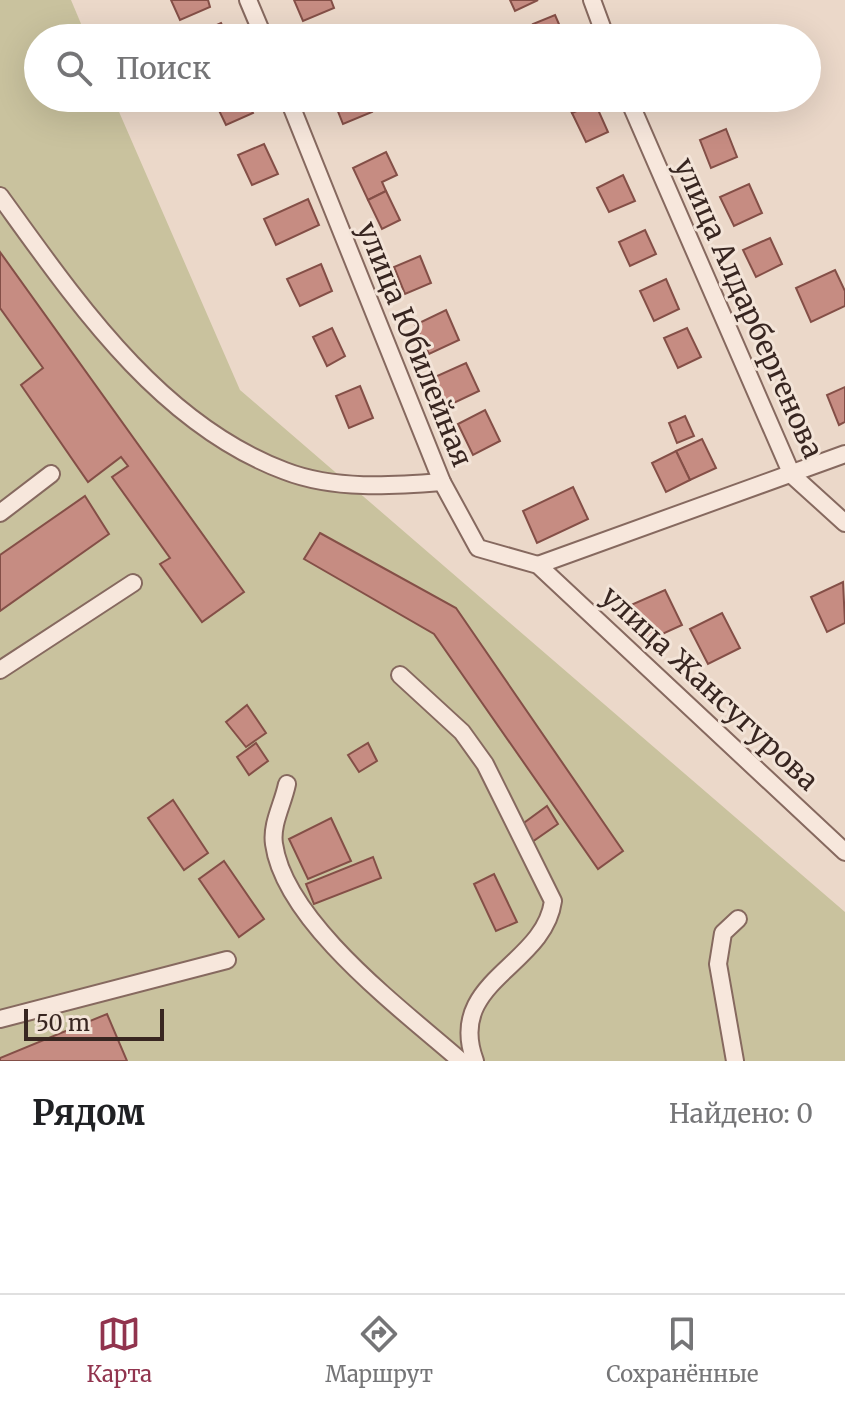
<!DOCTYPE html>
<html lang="ru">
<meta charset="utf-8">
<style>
body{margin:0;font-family:Merriweather,serif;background:#f2f2f2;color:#202124}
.scale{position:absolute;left:24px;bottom:20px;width:140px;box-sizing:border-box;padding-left:8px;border:4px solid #382621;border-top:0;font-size:22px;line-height:28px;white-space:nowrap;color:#382621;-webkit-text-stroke:6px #f3e4d8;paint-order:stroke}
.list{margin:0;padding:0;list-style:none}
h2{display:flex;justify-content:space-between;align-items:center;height:104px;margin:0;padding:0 32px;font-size:34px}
h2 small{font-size:26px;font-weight:400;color:#757577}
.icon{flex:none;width:44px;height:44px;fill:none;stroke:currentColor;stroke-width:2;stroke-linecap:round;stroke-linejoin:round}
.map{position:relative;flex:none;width:845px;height:1061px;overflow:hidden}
.search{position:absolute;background:#fff;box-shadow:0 8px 32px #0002;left:24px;right:24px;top:24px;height:88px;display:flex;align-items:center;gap:20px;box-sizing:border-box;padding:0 28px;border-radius:44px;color:#757577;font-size:30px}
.sheet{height:232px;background:#fff}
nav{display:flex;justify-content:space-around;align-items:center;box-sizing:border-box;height:112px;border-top:2px solid #e0e0e0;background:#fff;font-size:22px;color:#757577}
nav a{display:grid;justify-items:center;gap:4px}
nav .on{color:#91344e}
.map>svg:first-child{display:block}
.green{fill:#c9c29e}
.building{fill:#c68c82;stroke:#844f47;stroke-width:2}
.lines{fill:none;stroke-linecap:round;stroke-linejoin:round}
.minor-casing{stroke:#86695f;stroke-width:20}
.minor{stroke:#f7e7dc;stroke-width:16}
.labels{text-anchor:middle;stroke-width:6;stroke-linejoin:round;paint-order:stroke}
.street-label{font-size:28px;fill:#382621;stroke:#f3e4d8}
</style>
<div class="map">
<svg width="845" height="1061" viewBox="0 0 845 1061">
<rect width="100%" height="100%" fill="#ebd8c9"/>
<polygon class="green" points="0,0 71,0 87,38 38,38 38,98 113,98 240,390 845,912 845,1061 0,1061"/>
<g class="building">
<polygon points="171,0 208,0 210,7 180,20"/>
<polygon points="294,0 331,0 334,8 303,21"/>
<polygon points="510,0 538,0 515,11"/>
<polygon points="555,15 565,38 540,38 533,24"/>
<polygon points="221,23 228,38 190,38 190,37"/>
<polygon points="213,98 246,98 253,113 226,125"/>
<polygon points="367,98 372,112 343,124 333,99"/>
<polygon points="565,98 592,98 595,103 572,113"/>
<polygon points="595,103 608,132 586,142 572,113"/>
<polygon points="726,129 737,157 711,168 700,140"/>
<polygon points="264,144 278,174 252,185 238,155"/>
<polygon points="386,152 397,175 382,182 386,191 368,200 353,168"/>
<polygon points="623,175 635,201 609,212 597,188"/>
<polygon points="749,184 762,213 734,226 720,197"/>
<polygon points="386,191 400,220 382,229 368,200"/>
<polygon points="308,199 319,225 276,245 264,219"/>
<polygon points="645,230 656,254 630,266 619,242"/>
<polygon points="770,238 782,264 756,277 743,250"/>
<polygon points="0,252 244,592 202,622 160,564 170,558 112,477 128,466 121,457 88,482 21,385 43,368 0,308"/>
<polygon points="420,256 431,283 405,294 394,267"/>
<polygon points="321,264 332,291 300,306 287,279"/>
<polygon points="835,270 845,291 845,306 811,322 796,288"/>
<polygon points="666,279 679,309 654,321 640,291"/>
<polygon points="446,310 459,340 429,354 415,325"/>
<polygon points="332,328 345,356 327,366 313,337"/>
<polygon points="687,328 701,357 678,368 664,338"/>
<polygon points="466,363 479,391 439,410 426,381"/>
<polygon points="360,386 373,418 349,428 336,396"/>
<polygon points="845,387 845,422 839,425 827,395"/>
<polygon points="485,410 500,441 473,455 458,424"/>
<polygon points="685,416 694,436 677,443 669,423"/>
<polygon points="702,439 716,468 690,480 676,451"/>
<polygon points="676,451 690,480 666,492 652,463"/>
<polygon points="573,487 588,519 537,543 523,511"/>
<polygon points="85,496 109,534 0,611 0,555"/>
<polygon points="320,533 456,608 623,851 598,869 434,634 304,559"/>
<polygon points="843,582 845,623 827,632 811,597"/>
<polygon points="665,590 682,625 647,641 631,605"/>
<polygon points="722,613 740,648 708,664 690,629"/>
<polygon points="247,705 266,733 246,747 226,722"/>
<polygon points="256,743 268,761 249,775 237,757"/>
<polygon points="368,743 377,761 359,772 348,755"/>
<polygon points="173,800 208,853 184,870 148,818"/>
<polygon points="547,806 558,824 532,842 521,825"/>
<polygon points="331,818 351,861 308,879 289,839"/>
<polygon points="373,857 381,878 314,904 306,884"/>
<polygon points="224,861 264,919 239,937 199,879"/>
<polygon points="494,874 517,922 496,931 474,884"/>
<polygon points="107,1014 127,1061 0,1061 0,1058"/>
</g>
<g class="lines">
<defs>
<g id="minor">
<polyline points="248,0 264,38"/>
<polyline points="592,0 606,38"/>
<polyline points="288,98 442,482 478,548 538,565 845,852"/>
<polyline points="628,98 792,475 845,523"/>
<path d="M0 196C76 301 159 424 285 471 334 490 392 486 442 482"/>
<polyline points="0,513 51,474"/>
<polyline points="538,565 845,454"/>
<polyline points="0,670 133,583"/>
<path d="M400 675 462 732 485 764 553 901C544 967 445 981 475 1061"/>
<path d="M287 784C283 804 271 824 274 844 285 923 404 1011 461 1061"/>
<polyline points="0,1019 227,960"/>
<polyline points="735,1061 718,964 723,933 738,919"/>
</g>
</defs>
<use href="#minor" class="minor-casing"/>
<use href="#minor" class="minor"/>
</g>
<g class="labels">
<g class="street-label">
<text transform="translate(749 308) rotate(66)" y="10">улица Алдарбергенова</text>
<text transform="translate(415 344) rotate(68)" y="10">улица Юбилейная</text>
<text transform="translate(710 688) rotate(43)" y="10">улица Жансугурова</text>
</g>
</g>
</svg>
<div class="scale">50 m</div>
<div class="search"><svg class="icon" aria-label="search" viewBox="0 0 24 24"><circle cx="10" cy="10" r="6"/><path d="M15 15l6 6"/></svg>Поиск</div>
</div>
<section class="sheet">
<h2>Рядом<small>Найдено: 0</small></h2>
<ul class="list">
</ul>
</section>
<nav>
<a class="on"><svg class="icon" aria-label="map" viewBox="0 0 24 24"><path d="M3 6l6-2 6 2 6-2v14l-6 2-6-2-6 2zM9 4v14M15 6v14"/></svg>Карта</a>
<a><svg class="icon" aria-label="directions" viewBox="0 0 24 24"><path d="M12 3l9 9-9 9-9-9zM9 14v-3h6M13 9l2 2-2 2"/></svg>Маршрут</a>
<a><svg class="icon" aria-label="saved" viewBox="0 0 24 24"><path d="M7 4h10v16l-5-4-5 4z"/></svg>Сохранённые</a>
</nav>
